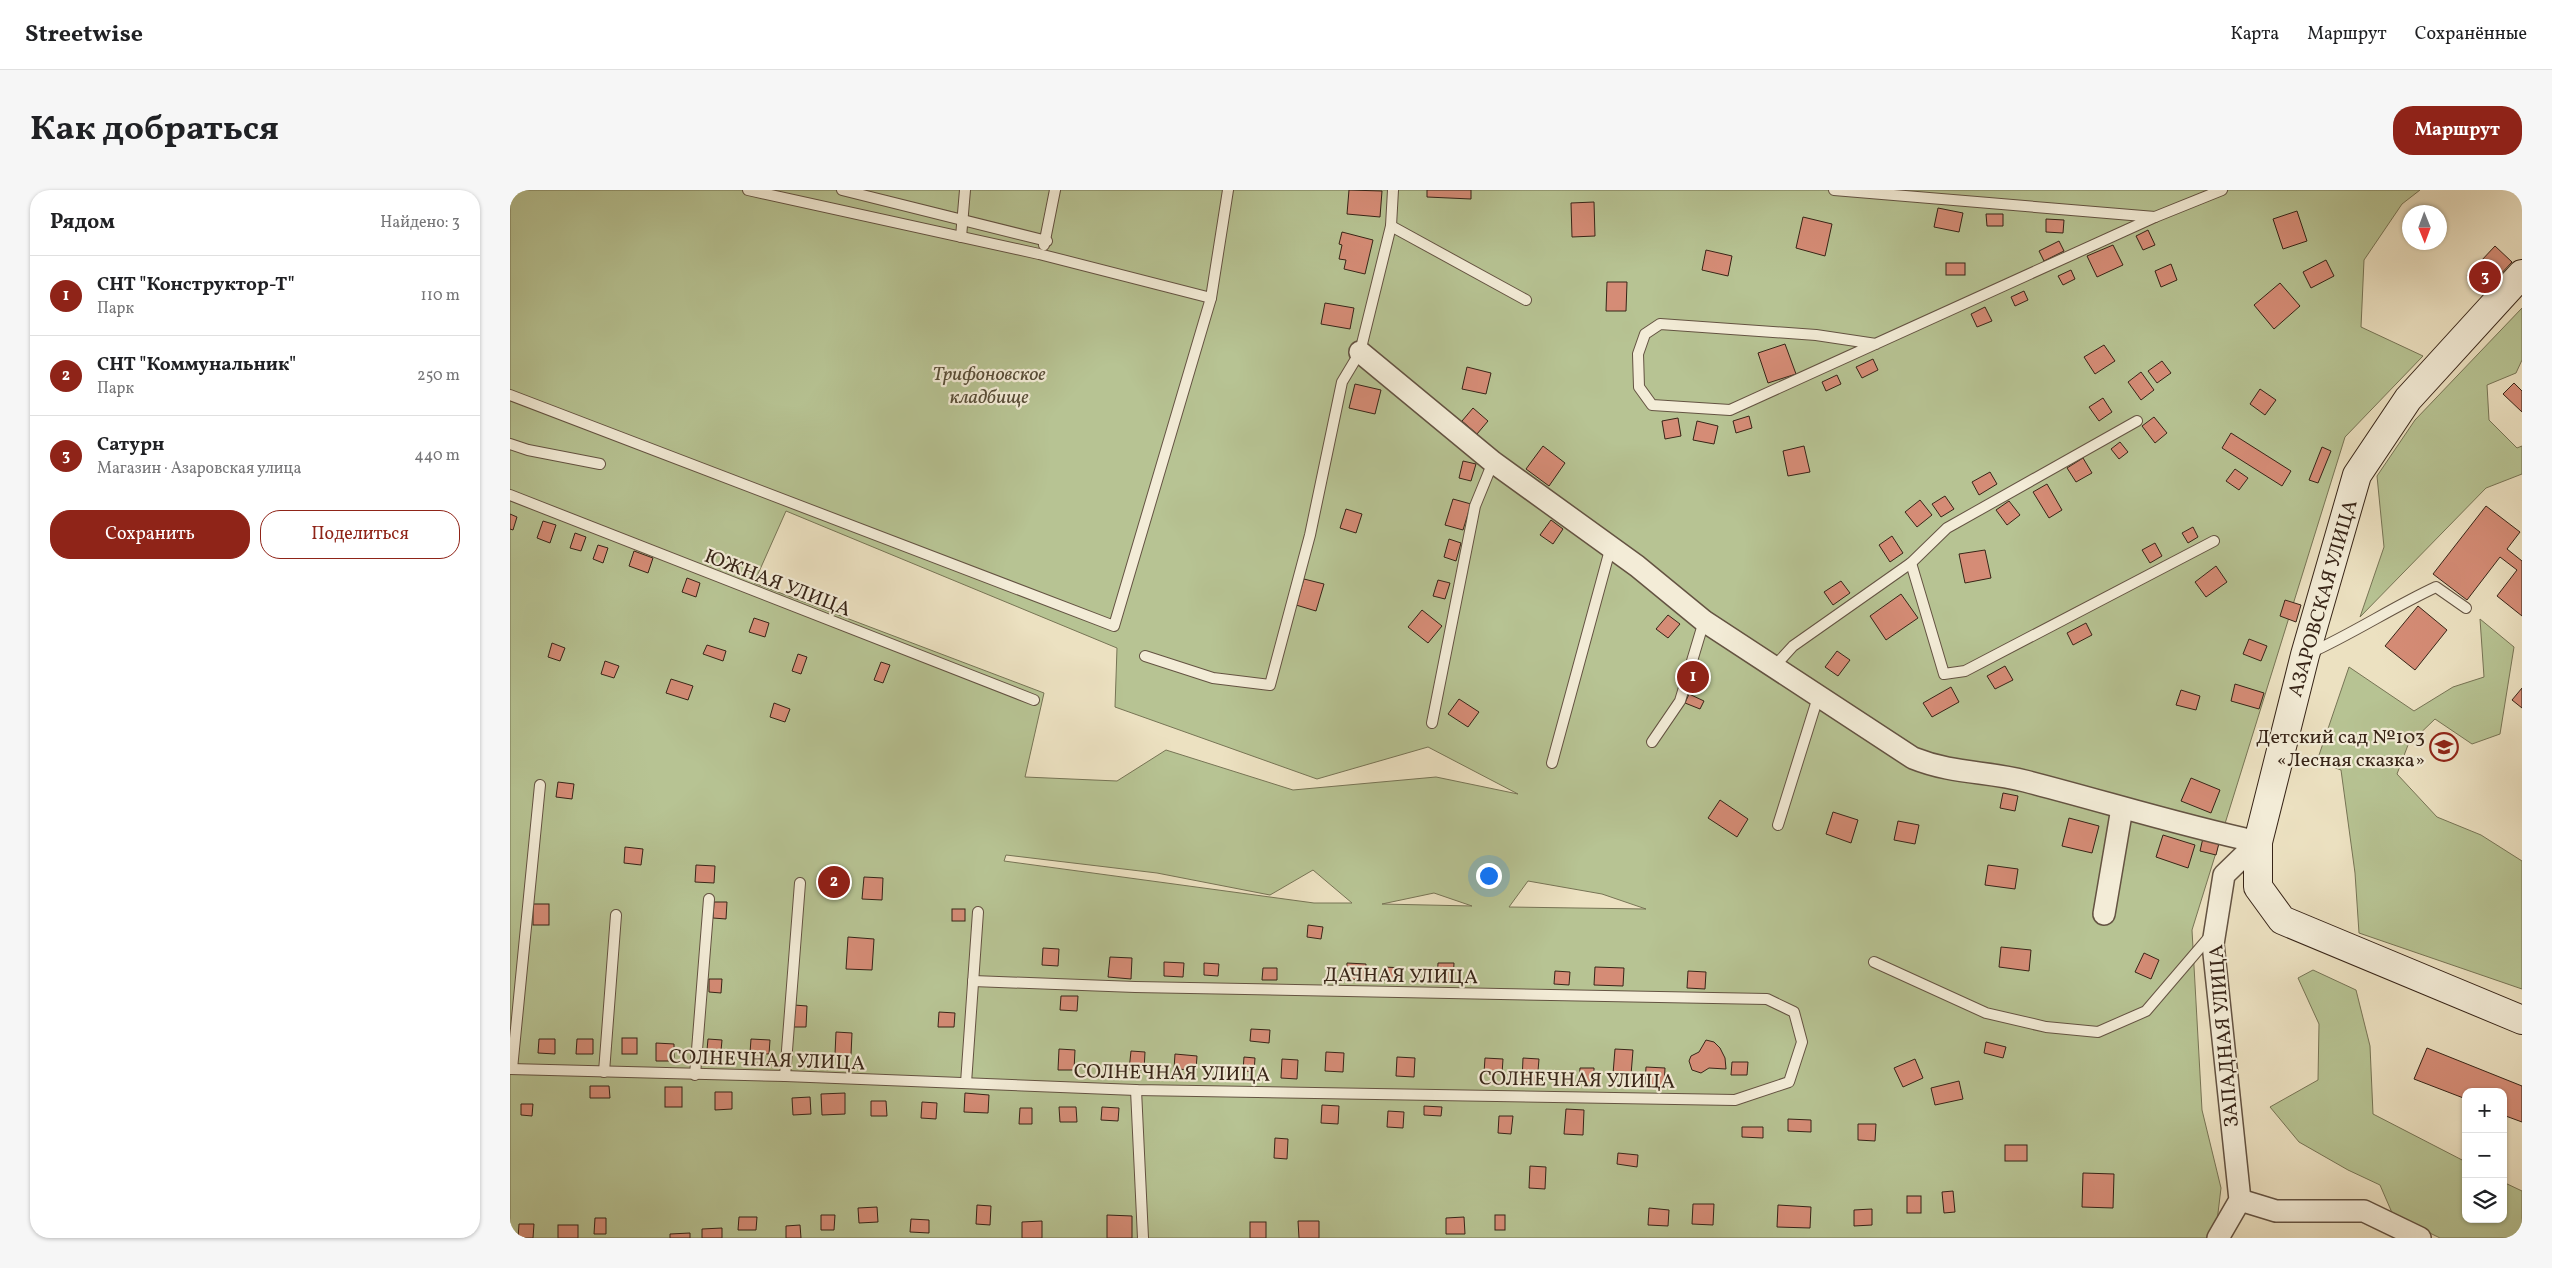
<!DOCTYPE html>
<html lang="ru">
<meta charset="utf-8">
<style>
body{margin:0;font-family:Vollkorn,serif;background:#f6f6f6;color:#202124}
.controls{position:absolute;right:15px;bottom:15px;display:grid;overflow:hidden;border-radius:10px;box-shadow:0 1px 4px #0004}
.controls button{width:45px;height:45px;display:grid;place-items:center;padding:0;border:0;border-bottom:1px solid #e0e0e0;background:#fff;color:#202124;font:25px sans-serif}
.compass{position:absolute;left:1892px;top:15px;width:45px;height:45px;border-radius:50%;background:#fff;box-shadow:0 1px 4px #0004;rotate:179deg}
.you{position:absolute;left:978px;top:685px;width:18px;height:18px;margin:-12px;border:4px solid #fff;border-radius:50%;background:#1a73e8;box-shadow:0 0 0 8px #1a73e833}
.badge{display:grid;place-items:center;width:32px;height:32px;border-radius:50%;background:#8f2418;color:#fff;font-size:16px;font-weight:700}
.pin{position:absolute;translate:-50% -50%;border:2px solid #fff;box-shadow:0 1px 5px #0006}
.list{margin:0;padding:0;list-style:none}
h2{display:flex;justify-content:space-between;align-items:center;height:65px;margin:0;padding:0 20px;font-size:21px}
h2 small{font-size:16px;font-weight:400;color:#757577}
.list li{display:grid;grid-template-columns:32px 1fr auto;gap:15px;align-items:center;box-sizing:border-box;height:80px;padding:0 20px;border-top:1px solid #e0e0e0}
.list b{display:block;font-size:19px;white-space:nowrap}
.list p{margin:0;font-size:16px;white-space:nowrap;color:#757577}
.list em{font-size:16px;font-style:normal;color:#757577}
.actions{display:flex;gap:10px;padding:15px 20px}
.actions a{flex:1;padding:11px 0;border:1px solid #8f2418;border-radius:20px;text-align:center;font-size:18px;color:#8f2418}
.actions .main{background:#8f2418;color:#fff}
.icon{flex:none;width:28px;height:28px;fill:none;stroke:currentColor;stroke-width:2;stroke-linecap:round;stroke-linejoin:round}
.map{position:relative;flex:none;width:2012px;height:1048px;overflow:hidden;border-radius:20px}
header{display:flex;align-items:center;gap:30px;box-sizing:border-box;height:70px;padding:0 25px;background:#fff;border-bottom:1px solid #e0e0e0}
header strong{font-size:24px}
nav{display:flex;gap:28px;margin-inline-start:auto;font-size:18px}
.intro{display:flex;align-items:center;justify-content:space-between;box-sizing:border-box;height:120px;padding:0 30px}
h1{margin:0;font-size:35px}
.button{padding:12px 22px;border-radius:20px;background:#8f2418;color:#fff;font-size:18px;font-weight:700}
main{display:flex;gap:30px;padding:0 30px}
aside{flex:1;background:#fff;border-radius:20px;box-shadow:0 1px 4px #0004}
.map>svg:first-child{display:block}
.green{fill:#b7c393;stroke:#777455;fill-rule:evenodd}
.building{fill:#d58c76;stroke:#372417}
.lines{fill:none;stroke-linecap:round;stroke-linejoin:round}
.lane-casing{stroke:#645342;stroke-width:12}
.street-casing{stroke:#645342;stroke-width:24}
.secondary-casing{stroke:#372417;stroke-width:30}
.lane{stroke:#f3ecd7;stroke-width:10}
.street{stroke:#f3ecd7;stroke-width:21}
.secondary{stroke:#f3ecd7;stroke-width:28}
.labels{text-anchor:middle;stroke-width:4.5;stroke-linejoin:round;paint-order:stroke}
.park-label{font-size:20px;font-style:italic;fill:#574c36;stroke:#f3ecd7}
.street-label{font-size:20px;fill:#372417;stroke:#f3ecd7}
.poi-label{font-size:20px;fill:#372417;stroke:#f3ecd7;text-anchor:end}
</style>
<header>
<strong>Streetwise</strong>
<nav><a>Карта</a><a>Маршрут</a><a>Сохранённые</a></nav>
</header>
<div class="intro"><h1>Как добраться</h1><a class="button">Маршрут</a></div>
<main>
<aside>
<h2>Рядом<small>Найдено: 3</small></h2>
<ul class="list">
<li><span class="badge">1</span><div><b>СНТ &quot;Конструктор-Т&quot;</b><p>Парк</p></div><em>110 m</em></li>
<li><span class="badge">2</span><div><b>СНТ &quot;Коммунальник&quot;</b><p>Парк</p></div><em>250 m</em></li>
<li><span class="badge">3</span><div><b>Сатурн</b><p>Магазин · Азаровская улица</p></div><em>440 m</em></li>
</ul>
<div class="actions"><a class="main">Сохранить</a><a>Поделиться</a></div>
</aside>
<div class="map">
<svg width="2012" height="1048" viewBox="0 0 2012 1048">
<rect width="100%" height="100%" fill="#ece1c1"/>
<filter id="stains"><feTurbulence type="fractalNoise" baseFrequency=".004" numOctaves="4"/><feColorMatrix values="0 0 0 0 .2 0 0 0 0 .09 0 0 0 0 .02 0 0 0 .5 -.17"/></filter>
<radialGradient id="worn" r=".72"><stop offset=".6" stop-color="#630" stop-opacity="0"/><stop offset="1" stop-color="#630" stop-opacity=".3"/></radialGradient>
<g class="green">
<path d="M0 0H1910L1892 14 1854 70 1851 137 1913 166 1835 247 1682 740 1692 920 1711 998 1705 1048H0ZM276 321 607 458 605 517 807 589 918 557 1008 604 926 587 783 600 656 560 607 591 515 587 534 503 244 393ZM496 665 647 683 760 705 803 680 842 713H804L494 671ZM1018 691 1092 704 1136 719 999 717ZM924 703 962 716 872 714Z"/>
<polygon points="2012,118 2012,170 2006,183 1977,195 1979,230 2007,258 2012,256 2012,284 1976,298 1850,427 1874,357 1867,286 1905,230"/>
<polygon points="1970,429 2004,457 1990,544 1962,554 1925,529 1898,555 1887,584 1927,627 1971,645 2012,671 2012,799 1849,743 1845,683 1831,580 1807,571 1839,477 1904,521 1943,497 1974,487"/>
<polygon points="1803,780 1846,800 1860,856 1863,924 1956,972 1956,1029 1993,1029 1993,992 2012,1001 2012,1048 1930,1048 1883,1025 1870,995 1838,980 1789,952 1760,917 1808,890 1809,834 1788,788"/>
</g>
<g class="building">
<polygon points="839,0 872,1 870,27 837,24"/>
<polygon points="917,0 961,0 961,9 917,7"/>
<polygon points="1084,12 1085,46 1062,47 1061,13"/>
<polygon points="1428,18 1453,23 1449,42 1424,37"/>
<polygon points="1787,21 1797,51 1773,59 1763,29"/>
<polygon points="1476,24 1493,24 1493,36 1477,36"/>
<polygon points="1293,27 1322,34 1315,66 1286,58"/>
<polygon points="1536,29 1554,30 1553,43 1536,42"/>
<polygon points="1638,40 1645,55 1633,60 1626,46"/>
<polygon points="832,42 863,50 855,84 834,79 836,70 829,69 832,55 829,54"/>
<polygon points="1549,51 1554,61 1534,71 1529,61"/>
<polygon points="1603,55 1613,75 1587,87 1577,66"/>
<polygon points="1985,56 2002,72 1974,102 1957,86"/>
<polygon points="1196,60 1222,66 1218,86 1192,80"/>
<polygon points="1816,70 1824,86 1801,98 1793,82"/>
<rect x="1436" y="73" width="19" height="12"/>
<polygon points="1661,74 1667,90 1651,97 1645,81"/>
<polygon points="1561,80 1565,89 1553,95 1548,86"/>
<polygon points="1097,92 1117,92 1116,121 1096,121"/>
<polygon points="1770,93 1790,116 1764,139 1744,115"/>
<polygon points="1514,101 1518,110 1505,116 1501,107"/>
<polygon points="815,113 844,118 840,139 811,134"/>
<polygon points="1475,117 1482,131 1467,137 1461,124"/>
<polygon points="1275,154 1286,184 1258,193 1248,163"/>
<polygon points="1594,155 1605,171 1585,184 1574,167"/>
<polygon points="1363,169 1368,180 1352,188 1346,177"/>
<polygon points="1652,171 1661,183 1647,193 1638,181"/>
<polygon points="957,177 981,183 976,204 952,199"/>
<polygon points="1631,182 1644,200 1631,210 1618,192"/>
<polygon points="1327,185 1331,194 1316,201 1312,192"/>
<polygon points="2004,193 2012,201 2012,222 1993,204"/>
<polygon points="845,194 871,200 865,224 839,218"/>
<polygon points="1750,199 1766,210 1755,225 1740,214"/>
<polygon points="1593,208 1602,222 1589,231 1579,217"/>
<polygon points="963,218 978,231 967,244 952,231"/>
<polygon points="1239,226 1242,238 1226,243 1223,231"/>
<polygon points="1644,227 1657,243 1645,253 1632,236"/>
<polygon points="1168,228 1171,246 1155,249 1152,231"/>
<polygon points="1187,231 1208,236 1204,254 1183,250"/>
<polygon points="1721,243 1781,281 1772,296 1712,258"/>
<polygon points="1610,252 1618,262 1609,269 1601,259"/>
<polygon points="1033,256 1055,273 1039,296 1016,279"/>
<polygon points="1294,256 1300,282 1278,286 1273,261"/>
<polygon points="1812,257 1821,261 1808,293 1799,290"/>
<polygon points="1573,268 1582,283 1566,292 1557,278"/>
<polygon points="953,271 966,274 961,291 949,288"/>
<polygon points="1725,279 1738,288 1729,300 1716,291"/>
<polygon points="1480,282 1487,294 1469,305 1462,292"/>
<polygon points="1537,294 1552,320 1539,328 1523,302"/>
<polygon points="1435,306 1444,319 1431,327 1422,314"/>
<polygon points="943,309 961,314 953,340 935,335"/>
<polygon points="1410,310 1422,325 1407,337 1395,322"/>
<polygon points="1499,311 1510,325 1497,335 1486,320"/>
<polygon points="1976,316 2010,342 1997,359 2012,371 2012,426 1987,406 2007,380 1990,367 1957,410 1923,384"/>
<polygon points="836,319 852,324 846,343 830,338"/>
<polygon points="0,324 7,327 3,340 0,339"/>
<polygon points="1041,330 1053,339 1043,354 1030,345"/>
<polygon points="33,331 46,335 40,353 27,348"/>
<polygon points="1683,337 1688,347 1678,353 1672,343"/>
<polygon points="65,343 76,347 71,361 60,358"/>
<polygon points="1382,346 1393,363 1380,372 1369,355"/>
<polygon points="939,349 951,353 946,371 934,367"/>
<polygon points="1645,353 1652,366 1640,373 1632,360"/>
<polygon points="88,355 98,358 93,373 83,369"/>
<polygon points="1475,360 1481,388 1455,393 1449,364"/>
<polygon points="124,361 143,368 138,383 119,376"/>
<polygon points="1706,376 1717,392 1696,407 1685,392"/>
<polygon points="177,388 190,393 186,407 172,402"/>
<polygon points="794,389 814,394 806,421 786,415"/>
<polygon points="928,390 940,393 935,409 923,406"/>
<polygon points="1331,391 1340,403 1323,415 1314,402"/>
<polygon points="1391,404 1408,428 1376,450 1360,426"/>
<polygon points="1775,410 1791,415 1786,432 1770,426"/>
<polygon points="1908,416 1937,440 1905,480 1875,456"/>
<polygon points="912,420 932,436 918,453 898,437"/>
<polygon points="1158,425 1170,434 1158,448 1146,439"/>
<polygon points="244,428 259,433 255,447 239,442"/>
<polygon points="1576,433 1582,445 1563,455 1557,443"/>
<polygon points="1739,449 1757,456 1751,471 1733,464"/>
<polygon points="42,453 55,458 50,471 38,467"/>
<polygon points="197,455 216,461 213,471 193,464"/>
<polygon points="1327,461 1340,470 1328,486 1315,477"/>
<polygon points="288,464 297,467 291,484 282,481"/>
<polygon points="95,471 109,476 104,488 91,484"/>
<polygon points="371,472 380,475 373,493 364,490"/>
<polygon points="1495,476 1503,490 1485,499 1477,486"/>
<polygon points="161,489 183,496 178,510 156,503"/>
<polygon points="1725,494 1754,503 1749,519 1721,511"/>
<polygon points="1441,497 1449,512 1422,527 1413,513"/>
<polygon points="2012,498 2012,518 2002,510"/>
<polygon points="1671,500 1690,506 1686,520 1666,515"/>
<polygon points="1179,504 1194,511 1190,519 1175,513"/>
<polygon points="949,509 969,522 958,537 938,524"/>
<polygon points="264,513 280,519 275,532 260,527"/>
<polygon points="1681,588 1710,600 1701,623 1671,611"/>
<polygon points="48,592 64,594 62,609 46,607"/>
<polygon points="1493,603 1508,606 1505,621 1490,618"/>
<polygon points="1210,610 1238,629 1227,647 1198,628"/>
<polygon points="1323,622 1348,630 1341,653 1316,644"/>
<polygon points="1559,628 1589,636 1582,663 1552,656"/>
<polygon points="1388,631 1409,635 1405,654 1384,650"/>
<polygon points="1653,645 1685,655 1678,678 1646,667"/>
<polygon points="1693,648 1709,653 1706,665 1690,661"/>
<polygon points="115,657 133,659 131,675 114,673"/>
<polygon points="186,675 205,676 204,693 185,692"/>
<polygon points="1478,675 1508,679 1505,699 1475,695"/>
<polygon points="354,687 373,688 372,710 352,709"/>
<polygon points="204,712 217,712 216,729 203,728"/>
<rect x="23" y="714" width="16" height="21"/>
<rect x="442" y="719" width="13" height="12"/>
<polygon points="798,735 813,737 811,749 797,747"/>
<polygon points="338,747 364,749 362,780 336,779"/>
<polygon points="1491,757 1521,760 1519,781 1489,777"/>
<polygon points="533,758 549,759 548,776 532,775"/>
<polygon points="1634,763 1649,770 1641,789 1625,782"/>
<polygon points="600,767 622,768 621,789 598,787"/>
<polygon points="654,772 674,773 673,787 654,786"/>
<polygon points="694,773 709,774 708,786 694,785"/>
<polygon points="837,773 856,774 855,790 836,789"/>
<polygon points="928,773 944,773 943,793 927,792"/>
<polygon points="874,777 894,778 893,791 874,790"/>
<polygon points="1085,777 1114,778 1113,796 1084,795"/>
<polygon points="753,778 767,778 767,790 752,790"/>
<polygon points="1045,781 1060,782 1059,795 1044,794"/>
<polygon points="1178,781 1196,782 1195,799 1177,798"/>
<polygon points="199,789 212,789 211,803 199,802"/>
<polygon points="551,806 568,806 567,821 550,820"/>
<polygon points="284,815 297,816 296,837 283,837"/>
<polygon points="429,822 445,823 444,837 428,837"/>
<polygon points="741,839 760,840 759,853 740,851"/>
<polygon points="326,842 342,843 341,865 325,864"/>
<rect x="112" y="848" width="15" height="16"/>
<polygon points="29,849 45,849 45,864 28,863"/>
<polygon points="67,849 83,849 83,864 66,864"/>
<polygon points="198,849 212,850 211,861 197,860"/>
<polygon points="241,849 260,850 259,864 240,863"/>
<polygon points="1196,850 1204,852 1210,858 1215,868 1216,879 1199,878 1191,883 1182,880 1179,871 1181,866 1189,862"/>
<polygon points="1476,852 1496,857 1493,868 1474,863"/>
<polygon points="146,853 164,854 164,871 146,871"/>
<polygon points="1917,858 2012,896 2012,932 1993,925 1993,902 1956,902 1956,909 1904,889"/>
<polygon points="549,859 565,860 564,880 548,880"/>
<polygon points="1105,859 1123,860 1121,885 1103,884"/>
<polygon points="621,861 635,862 634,880 619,880"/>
<polygon points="816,862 834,863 833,882 815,881"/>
<polygon points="665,864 687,866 686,880 664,879"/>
<polygon points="734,867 745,868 744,882 733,881"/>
<polygon points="887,867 905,868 904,887 886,886"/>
<polygon points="975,868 993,869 992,884 974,883"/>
<polygon points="1013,868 1029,869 1027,893 1012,892"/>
<polygon points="772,869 788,870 787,889 771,888"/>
<polygon points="1405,869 1413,888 1393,897 1384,878"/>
<polygon points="1222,872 1238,872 1237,885 1221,885"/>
<polygon points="1136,877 1155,878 1154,896 1135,895"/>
<polygon points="1070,878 1084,878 1084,893 1069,893"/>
<polygon points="1449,891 1453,909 1425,915 1421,898"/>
<polygon points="80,896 99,896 100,908 80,908"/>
<rect x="155" y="897" width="17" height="20"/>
<polygon points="205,902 222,902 222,919 205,920"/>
<polygon points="335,903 335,924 312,925 311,904"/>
<polygon points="455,903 479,905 478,923 454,922"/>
<polygon points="300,907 301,924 283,925 282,908"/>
<polygon points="361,911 376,911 377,926 361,926"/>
<polygon points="412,912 427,913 426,929 411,928"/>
<polygon points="11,914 23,914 22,926 11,925"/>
<polygon points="812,915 829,916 828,934 811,933"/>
<polygon points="914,916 932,917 931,926 914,925"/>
<polygon points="549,917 566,917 567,932 550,932"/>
<polygon points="592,917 609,918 608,931 591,930"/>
<polygon points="510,918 522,918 522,934 509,934"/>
<polygon points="1056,919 1074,920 1073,945 1054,944"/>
<polygon points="878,921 894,922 893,938 877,937"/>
<polygon points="989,926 1003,926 1001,944 988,943"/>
<polygon points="1278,929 1301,930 1301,942 1278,941"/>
<polygon points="1348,934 1366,934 1365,951 1348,950"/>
<polygon points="1232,937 1253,937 1253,948 1232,947"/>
<polygon points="765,948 778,949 777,969 764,968"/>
<rect x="1495" y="955" width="22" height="16"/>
<polygon points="1108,963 1128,965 1127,977 1107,974"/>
<polygon points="1020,976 1036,977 1035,999 1019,998"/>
<polygon points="1573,983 1604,984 1603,1018 1572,1017"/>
<polygon points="1443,1001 1445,1022 1434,1023 1432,1002"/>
<rect x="1397" y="1006" width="14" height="17"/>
<polygon points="1183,1014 1204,1014 1203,1035 1182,1034"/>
<polygon points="467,1015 481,1016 480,1035 466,1034"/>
<polygon points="1268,1015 1301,1017 1300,1038 1267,1037"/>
<polygon points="367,1017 368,1032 349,1033 348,1018"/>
<polygon points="1139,1018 1159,1020 1158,1036 1138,1035"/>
<polygon points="1362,1019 1362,1035 1344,1036 1344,1020"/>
<polygon points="311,1025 325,1025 324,1040 311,1040"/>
<polygon points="597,1025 622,1026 622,1048 597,1048"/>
<rect x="985" y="1025" width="10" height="15"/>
<polygon points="229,1027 247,1027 246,1040 228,1040"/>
<polygon points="954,1027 955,1044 936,1044 936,1028"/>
<polygon points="85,1028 96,1028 96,1044 84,1044"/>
<polygon points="401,1029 419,1030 419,1043 400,1042"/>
<polygon points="532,1031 532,1048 512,1048 512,1032"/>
<polygon points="788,1031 809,1031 809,1048 789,1048"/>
<rect x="740" y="1032" width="16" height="16"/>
<polygon points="9,1034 24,1034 23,1048 8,1048"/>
<rect x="48" y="1035" width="20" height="13"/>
<polygon points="290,1035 291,1048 276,1048 276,1036"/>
<polygon points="212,1038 212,1048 192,1048 192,1039"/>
<polygon points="180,1043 180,1048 160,1048 160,1044"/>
</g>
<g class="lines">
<defs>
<g id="lane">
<polyline points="238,0 529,64 701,108"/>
<polyline points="332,0 537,51"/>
<polyline points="1324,0 1645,27 1220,220 1142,215 1129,197 1128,164 1135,144 1150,134 1306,145 1366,154"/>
<polyline points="1645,27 1712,0"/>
<polyline points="881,36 1016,110"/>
<polyline points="451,47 455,0"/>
<polyline points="534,55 545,0"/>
<polyline points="0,205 604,436 701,108 718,0"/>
<polyline points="0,254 18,260 90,274"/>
<polyline points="0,305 524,510"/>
<polyline points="1401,373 1434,484 1455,481 1704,351"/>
<path d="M1800 463C1844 443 1883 417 1926 397L1956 418"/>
<polyline points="635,466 703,488 760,495 800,345 832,192 850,162 881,36 883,0"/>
<polyline points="1263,478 1283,456 1401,373 1437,338 1627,231"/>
<polyline points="922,533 965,316 983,272"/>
<polyline points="1142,552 1170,511 1194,431"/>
<polyline points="1042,573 1101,356"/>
<polyline points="1268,635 1308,507"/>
<polyline points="1364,772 1476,823 1536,837 1588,842 1636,821 1701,745"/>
<polyline points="0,879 275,886 626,900 1225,910 1279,892 1292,852 1284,822 1257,809 625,797 463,791"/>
<polyline points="2,879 30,595"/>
<polyline points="94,882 106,725"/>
<polyline points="185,885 199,709"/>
<polyline points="275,886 290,693"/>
<polyline points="456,893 468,722"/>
<polyline points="626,900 633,1048"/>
</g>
<g id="street">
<path d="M850 162 983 272 1127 376 1194 431 1403 568C1443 584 1476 581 1515 591 1593 611 1669 635 1748 652"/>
<polyline points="1594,724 1612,618"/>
<polyline points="1730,1010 1766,1021 1854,1021 1910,1048"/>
<polyline points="1708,1048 1730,1010 1703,754 1714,685 1748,652"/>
</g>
<polyline id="secondary" points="2012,84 1898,209 1847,285 1795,465 1748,652 1748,697 1772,730 2012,830"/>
</defs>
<use href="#lane" class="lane-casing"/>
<use href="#street" class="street-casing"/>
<use href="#secondary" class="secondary-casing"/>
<use href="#lane" class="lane"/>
<use href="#street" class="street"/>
<use href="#secondary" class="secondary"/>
</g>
<defs>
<symbol id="school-ring" viewBox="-11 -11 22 22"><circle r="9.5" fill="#f3ecd7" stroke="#8f2418" stroke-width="1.5"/><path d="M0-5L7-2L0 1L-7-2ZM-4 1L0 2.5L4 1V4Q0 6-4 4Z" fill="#8f2418"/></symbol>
</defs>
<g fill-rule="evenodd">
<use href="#school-ring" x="1918" y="541" width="32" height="32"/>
</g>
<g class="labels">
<g class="park-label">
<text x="479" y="190">Трифоновское<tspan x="479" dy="23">кладбище</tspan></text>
</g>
<g class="street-label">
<text transform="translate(268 392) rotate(21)" y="7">ЮЖНАЯ УЛИЦА</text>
<text transform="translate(1812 408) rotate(-74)" y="7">АЗАРОВСКАЯ УЛИЦА</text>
<text transform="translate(891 785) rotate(1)" y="7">ДАЧНАЯ УЛИЦА</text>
<text transform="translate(1713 846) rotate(-95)" y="7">ЗАПАДНАЯ УЛИЦА</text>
<text transform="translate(257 869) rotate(2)" y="7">СОЛНЕЧНАЯ УЛИЦА</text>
<text transform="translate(662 882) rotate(1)" y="7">СОЛНЕЧНАЯ УЛИЦА</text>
<text transform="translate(1067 889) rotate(1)" y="7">СОЛНЕЧНАЯ УЛИЦА</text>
</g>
<g class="poi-label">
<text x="1915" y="553">Детский сад №103<tspan x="1915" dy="23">«Лесная сказка»</tspan></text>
</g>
</g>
<rect width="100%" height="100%" filter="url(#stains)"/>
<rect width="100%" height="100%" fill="url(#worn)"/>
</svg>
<div class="controls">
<button>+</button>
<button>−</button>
<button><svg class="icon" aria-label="layers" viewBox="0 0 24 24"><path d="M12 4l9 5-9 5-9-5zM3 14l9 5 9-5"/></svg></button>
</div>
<svg class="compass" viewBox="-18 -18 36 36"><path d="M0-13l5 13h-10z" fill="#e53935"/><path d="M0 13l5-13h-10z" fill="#757577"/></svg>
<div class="you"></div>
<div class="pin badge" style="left:1183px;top:487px">1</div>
<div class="pin badge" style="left:324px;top:692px">2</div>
<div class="pin badge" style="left:1975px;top:87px">3</div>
</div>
</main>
